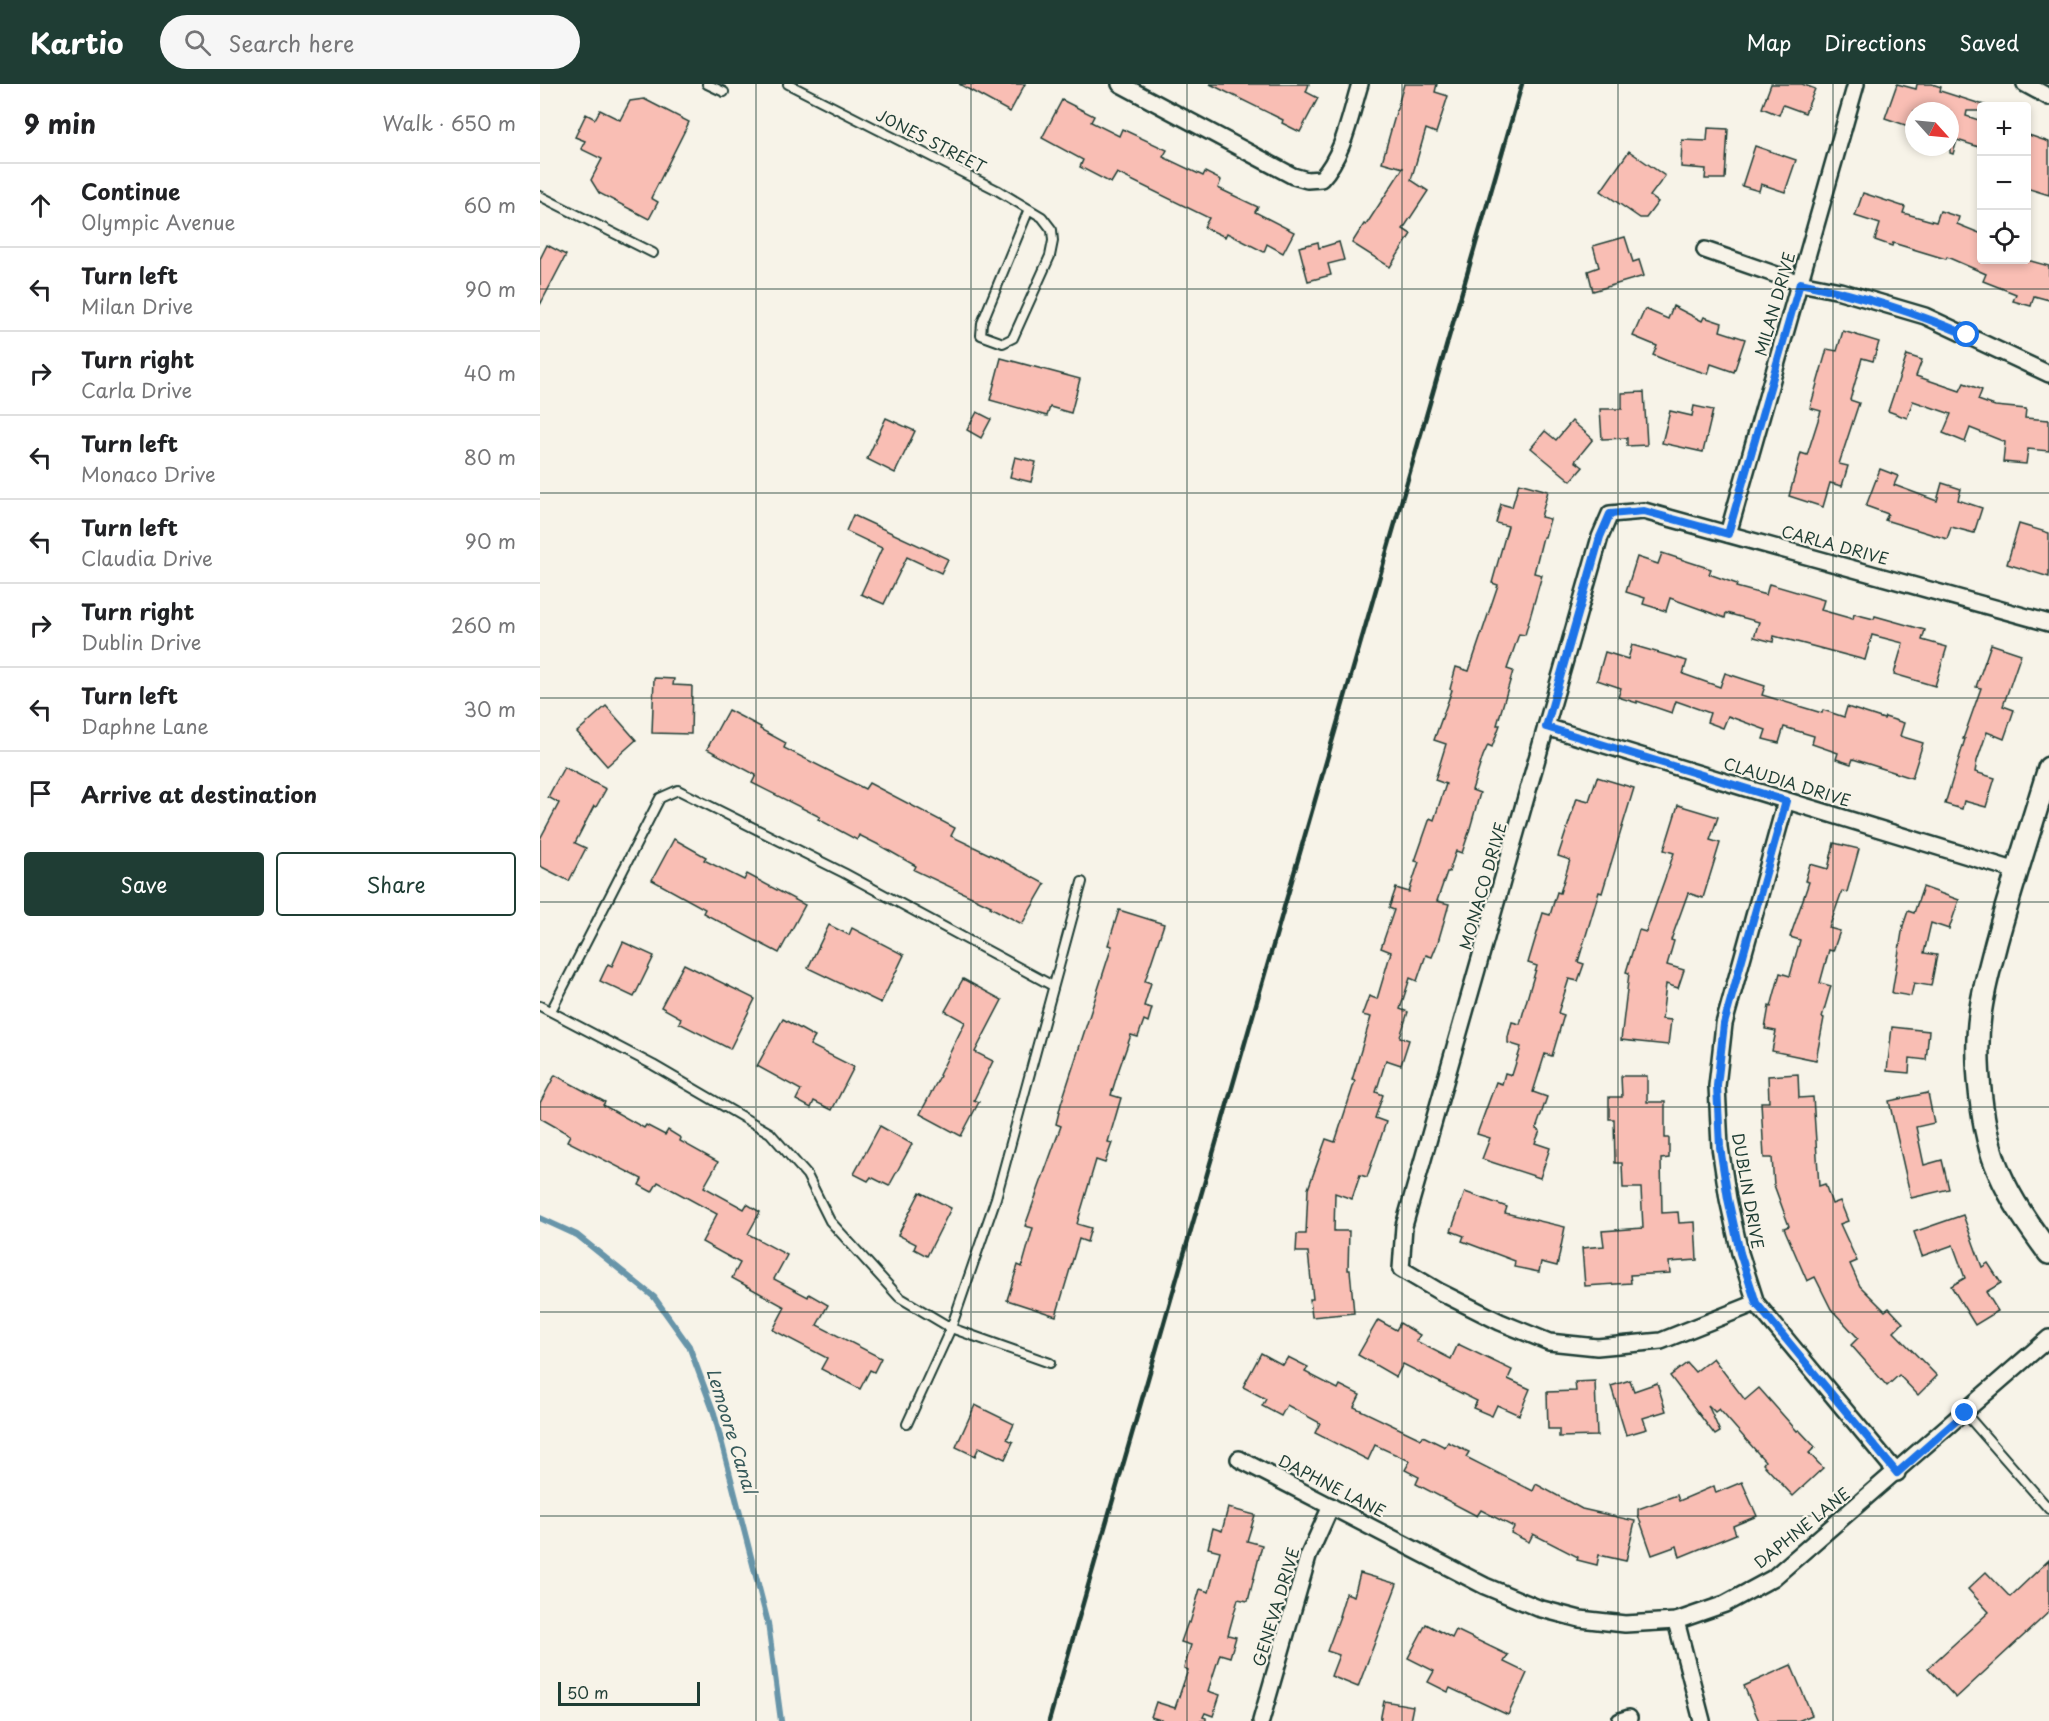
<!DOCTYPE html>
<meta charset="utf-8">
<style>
body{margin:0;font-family:"Playpen Sans",sans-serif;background:#f6f6f6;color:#202124}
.controls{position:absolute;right:18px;top:18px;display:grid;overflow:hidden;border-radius:6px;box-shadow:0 3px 9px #0003}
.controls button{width:54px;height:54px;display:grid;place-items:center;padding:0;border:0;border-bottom:2px solid #e0e0e0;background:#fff;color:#202124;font:30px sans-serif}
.compass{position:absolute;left:1365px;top:18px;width:54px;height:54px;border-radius:50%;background:#fff;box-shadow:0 3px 9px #0003;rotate:117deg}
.scale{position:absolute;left:18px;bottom:15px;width:142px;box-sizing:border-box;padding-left:6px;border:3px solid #1f3d34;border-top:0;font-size:16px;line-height:21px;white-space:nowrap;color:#1f3d34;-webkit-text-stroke:4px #f7f3e8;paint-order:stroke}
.stop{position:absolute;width:18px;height:18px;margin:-14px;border:4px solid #1a73e8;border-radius:50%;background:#fff}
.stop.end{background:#1a73e8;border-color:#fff;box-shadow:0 2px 6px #0008}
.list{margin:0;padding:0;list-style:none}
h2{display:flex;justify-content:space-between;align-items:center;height:78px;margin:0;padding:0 24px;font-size:26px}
h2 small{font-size:20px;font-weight:400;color:#757577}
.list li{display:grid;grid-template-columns:39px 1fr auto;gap:18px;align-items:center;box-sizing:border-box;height:84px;padding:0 24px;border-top:2px solid #e0e0e0}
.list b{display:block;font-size:22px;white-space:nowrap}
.list p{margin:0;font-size:20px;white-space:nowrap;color:#757577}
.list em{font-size:20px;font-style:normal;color:#757577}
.actions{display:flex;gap:12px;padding:18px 24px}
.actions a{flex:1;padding:14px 0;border:2px solid #1f3d34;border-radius:6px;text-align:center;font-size:21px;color:#1f3d34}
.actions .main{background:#1f3d34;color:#fff}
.icon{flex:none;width:33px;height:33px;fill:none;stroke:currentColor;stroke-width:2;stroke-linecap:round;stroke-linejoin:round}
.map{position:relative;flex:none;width:1509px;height:1637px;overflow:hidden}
header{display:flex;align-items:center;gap:36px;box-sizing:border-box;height:84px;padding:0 30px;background:#1f3d34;color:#fff}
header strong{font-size:28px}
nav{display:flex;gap:33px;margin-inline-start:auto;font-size:21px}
.search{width:420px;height:54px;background:#f6f6f6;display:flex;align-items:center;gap:15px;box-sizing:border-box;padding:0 21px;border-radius:33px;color:#757577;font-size:22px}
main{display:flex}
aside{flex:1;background:#fff}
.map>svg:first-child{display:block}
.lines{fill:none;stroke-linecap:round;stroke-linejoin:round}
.stream{stroke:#6895a9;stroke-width:6}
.building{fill:#f9beb4;stroke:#1f3d34;stroke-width:1.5}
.lane-casing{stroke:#1f3d34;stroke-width:12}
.street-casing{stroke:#1f3d34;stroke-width:20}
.secondary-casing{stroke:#1f3d34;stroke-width:26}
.lane{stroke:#f7f3e8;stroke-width:8}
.street{stroke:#f7f3e8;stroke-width:15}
.secondary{stroke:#f7f3e8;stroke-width:21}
.rail{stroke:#1f3d34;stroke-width:4.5}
.route{stroke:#1a73e8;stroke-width:8}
.grid{fill:none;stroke:#1f3d34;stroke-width:1.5;stroke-opacity:0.55}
.labels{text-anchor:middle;stroke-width:4.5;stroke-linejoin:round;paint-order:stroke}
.street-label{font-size:16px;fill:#1f3d34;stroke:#f7f3e8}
.water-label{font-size:18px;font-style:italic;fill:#375a5b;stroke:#f7f3e8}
</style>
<header>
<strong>Kartio</strong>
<div class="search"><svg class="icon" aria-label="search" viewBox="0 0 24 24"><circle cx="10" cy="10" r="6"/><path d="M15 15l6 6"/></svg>Search here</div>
<nav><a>Map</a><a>Directions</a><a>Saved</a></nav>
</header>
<main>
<aside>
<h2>9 min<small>Walk · 650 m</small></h2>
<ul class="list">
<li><svg class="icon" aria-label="ahead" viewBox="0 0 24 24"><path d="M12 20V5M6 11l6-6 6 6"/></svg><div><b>Continue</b><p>Olympic Avenue</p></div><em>60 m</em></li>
<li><svg class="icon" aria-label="left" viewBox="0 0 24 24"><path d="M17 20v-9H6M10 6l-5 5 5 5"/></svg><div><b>Turn left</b><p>Milan Drive</p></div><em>90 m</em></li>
<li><svg class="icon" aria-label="right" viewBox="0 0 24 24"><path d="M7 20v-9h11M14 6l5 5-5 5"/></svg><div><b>Turn right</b><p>Carla Drive</p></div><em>40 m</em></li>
<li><svg class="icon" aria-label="left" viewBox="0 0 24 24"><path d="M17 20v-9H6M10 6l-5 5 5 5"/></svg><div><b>Turn left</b><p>Monaco Drive</p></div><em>80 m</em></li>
<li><svg class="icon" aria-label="left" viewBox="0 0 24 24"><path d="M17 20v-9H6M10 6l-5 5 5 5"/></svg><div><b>Turn left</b><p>Claudia Drive</p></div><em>90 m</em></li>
<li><svg class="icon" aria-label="right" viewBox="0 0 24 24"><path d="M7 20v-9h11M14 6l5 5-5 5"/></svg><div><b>Turn right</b><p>Dublin Drive</p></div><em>260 m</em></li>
<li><svg class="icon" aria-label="left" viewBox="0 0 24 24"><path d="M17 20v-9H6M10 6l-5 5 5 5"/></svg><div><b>Turn left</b><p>Daphne Lane</p></div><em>30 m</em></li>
<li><svg class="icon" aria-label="arrive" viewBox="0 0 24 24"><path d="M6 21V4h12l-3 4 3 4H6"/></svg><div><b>Arrive at destination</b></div></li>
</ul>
<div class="actions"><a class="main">Save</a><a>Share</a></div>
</aside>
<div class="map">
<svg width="1509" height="1637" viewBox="0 0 1509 1637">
<rect width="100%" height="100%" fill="#f7f3e8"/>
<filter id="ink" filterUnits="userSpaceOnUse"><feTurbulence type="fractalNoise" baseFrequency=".0167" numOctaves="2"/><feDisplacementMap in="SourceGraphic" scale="12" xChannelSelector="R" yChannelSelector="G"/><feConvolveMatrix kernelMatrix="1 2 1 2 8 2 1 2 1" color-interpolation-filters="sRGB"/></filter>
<g filter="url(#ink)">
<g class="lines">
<polyline class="stream" points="0,1134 37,1151 114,1213 149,1262 174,1329 228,1539 241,1637"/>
</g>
<g class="building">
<polygon points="419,0 485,0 470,28"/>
<polygon points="670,0 769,0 766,8 778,14 760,48 742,39 743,36"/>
<polygon points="864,0 897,0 895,8 908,12 896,49 886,45 871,96 888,107 863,145 871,150 850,183 812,159 824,140 826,141 863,84 842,78"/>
<polygon points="1231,0 1262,0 1275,5 1265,29 1243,21 1239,31 1222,24"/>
<polygon points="1357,0 1376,5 1377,0 1392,0 1401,3 1400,7 1447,22 1442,22 1442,27 1427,27 1426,32 1442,37 1442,64 1417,56 1413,70 1410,69 1410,27 1374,27 1374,44 1345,34"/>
<polygon points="104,15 149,38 111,114 118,118 109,135 59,109 51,96 62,75 41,65 45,57 35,53 46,30 55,35 60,26 80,36 90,17"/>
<polygon points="522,16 554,32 551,38 579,52 582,45 627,66 623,73 663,92 665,88 681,96 678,104 718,123 715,128 754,148 743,169 727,160 724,168 687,149 685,153 664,143 669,134 577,89 571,99 540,83 543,76 502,54"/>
<polygon points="1168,44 1188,45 1185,95 1165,95 1166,85 1141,83 1142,56 1167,57"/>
<polygon points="1486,50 1509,58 1509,111 1486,104"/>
<polygon points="1215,62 1256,76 1245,108 1221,100 1219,107 1202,102"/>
<polygon points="1089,67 1125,92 1110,112 1118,118 1106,134 1100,134 1061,107"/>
<polygon points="1323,109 1365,123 1363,129 1396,138 1400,127 1419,133 1417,140 1442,150 1442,176 1487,176 1509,182 1509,216 1494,212 1491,222 1473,217 1476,210 1443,197 1446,190 1407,173 1406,175 1353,159 1352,162 1335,156 1340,140 1315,132"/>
<polygon points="1085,153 1093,178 1099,176 1104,192 1053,207 1048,187 1059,183 1053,162"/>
<polygon points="778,158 779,164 799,158 804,176 788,180 791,191 768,197 759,163"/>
<polygon points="7,161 26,171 0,221 0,175"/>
<polygon points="1133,222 1162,237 1164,233 1182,239 1180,247 1205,255 1194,288 1171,280 1168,290 1130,278 1113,271 1117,262 1093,252 1105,225 1128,235"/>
<polygon points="1303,247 1339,258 1333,277 1322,274 1310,316 1319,319 1299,380 1308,382 1302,402 1290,399 1283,423 1249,412 1261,369 1267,371 1281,327 1270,324 1287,265 1297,267"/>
<polygon points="1367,271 1382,276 1376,292 1420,307 1424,299 1442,306 1438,316 1455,322 1486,325 1485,334 1509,336 1509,367 1488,365 1486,380 1463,378 1465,358 1430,344 1425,358 1403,349 1411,330 1373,317 1367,334 1348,327"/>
<polygon points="461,274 540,295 531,329 510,323 507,332 450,316"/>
<polygon points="1104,308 1107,361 1087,362 1087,354 1062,355 1060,325 1082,325 1082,309"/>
<polygon points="1154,322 1173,326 1163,368 1122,359 1130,327 1152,332"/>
<polygon points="437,328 451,335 441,354 427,346"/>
<polygon points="346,334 375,347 355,389 327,375"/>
<polygon points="1032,337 1053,355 1035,377 1043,383 1031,397 991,364 1005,347 1016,356"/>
<polygon points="475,373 496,378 491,398 470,393"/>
<polygon points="1340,385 1358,392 1354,401 1397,417 1402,399 1421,405 1418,416 1442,424 1434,449 1411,443 1407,455 1345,436 1348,430 1326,422"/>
<polygon points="979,399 1008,407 1001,433 1010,435 1005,453 1003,453 994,489 1002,491 985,551 979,550 967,585 973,587 957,641 960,641 952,663 948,661 943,672 932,706 940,709 929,748 922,769 916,767 909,788 907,788 897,817 909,820 898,858 892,873 886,871 877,897 870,894 860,925 868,928 860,953 869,956 861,981 846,976 836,1008 843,1011 835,1034 846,1038 841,1053 827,1093 820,1091 812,1115 795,1109 794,1147 809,1147 808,1186 810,1186 814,1229 772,1233 770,1215 773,1215 768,1168 756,1168 757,1150 766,1150 768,1105 786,1055 795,1058 815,997 812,996 831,933 822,931 829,912 837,915 851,868 841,864 854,826 849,824 856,804 869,808 879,778 875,777 890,734 894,736 906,700 895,696 906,660 894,656 912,606 910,605 916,583 929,587 958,501 952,499 968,442 956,439 961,420 972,423"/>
<polygon points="313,431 408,475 401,489 367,473 344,520 321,510 342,464 306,447"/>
<polygon points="1479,440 1509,449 1509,493 1467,480"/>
<polygon points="1122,469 1171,485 1169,490 1197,500 1196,503 1226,511 1229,500 1284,516 1281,526 1313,535 1314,530 1334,535 1335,532 1385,546 1382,556 1407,563 1395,602 1354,590 1363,559 1332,551 1325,576 1234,552 1233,558 1214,553 1219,538 1186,529 1185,534 1130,514 1126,527 1103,520 1105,514 1086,508 1097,473 1118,480"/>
<polygon points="1451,560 1481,570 1463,622 1474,626 1464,655 1447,648 1437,677 1435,688 1455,694 1446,723 1424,717 1422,725 1405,720 1425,655 1423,655 1441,604 1436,603"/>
<polygon points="1092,561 1147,577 1143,590 1180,603 1185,589 1225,602 1222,611 1282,629 1283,626 1304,633 1307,623 1344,635 1345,633 1364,639 1360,652 1383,659 1372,694 1313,675 1311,680 1296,675 1298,669 1272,660 1274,652 1244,643 1239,659 1223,655 1226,646 1188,632 1183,644 1167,638 1170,629 1136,617 1132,629 1097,617 1097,619 1078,613 1081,604 1057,596 1065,568 1088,575"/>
<polygon points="114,594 134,595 133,601 152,602 151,650 112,649"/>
<polygon points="66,622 96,656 67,682 37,648"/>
<polygon points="188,626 221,643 220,645 246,659 244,664 325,705 329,699 415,744 411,752 457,774 505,800 482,840 450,823 451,822 374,786 376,782 337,760 319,751 317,756 278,735 280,733 212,699 216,691 167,665"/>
<polygon points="24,683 66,705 56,723 54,722 35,759 46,764 29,797 0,782 0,755 19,719 8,713"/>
<polygon points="1057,693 1094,704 1062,809 1059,808 1038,878 1044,880 1038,897 1029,895 1018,929 1024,931 1012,972 1005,970 993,1008 1007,1013 996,1045 1000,1047 995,1059 1010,1064 1000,1094 942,1075 950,1054 937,1050 956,998 962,1000 965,989 972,991 981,963 968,959 968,953 972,938 980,940 989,908 997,882 988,879 1003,829 1010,831 1017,808 1020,809 1030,776 1018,772 1037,714 1049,717"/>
<polygon points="1138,721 1178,733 1170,756 1180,759 1163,814 1148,809 1131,856 1134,857 1127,881 1144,886 1138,904 1126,900 1122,935 1131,936 1128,961 1081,956 1089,889 1086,888 1099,846 1106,848 1134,769 1124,766"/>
<polygon points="134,755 166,773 164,776 204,796 207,790 265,821 239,869 163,829 165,825 112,796"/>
<polygon points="1294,759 1319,765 1307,808 1302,807 1289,844 1300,847 1293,867 1289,866 1280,899 1291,902 1282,933 1284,934 1276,976 1232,967 1236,947 1225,945 1229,922 1231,923 1240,889 1250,892 1260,856 1250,853 1269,798 1265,797 1270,780 1288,785"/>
<polygon points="1383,803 1419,816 1409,845 1391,839 1384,869 1397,871 1391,902 1374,899 1371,912 1352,909 1363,842 1368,827 1374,829"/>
<polygon points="579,826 624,840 605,897 611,899 604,922 612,924 608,938 604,936 598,953 591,951 578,988 571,1011 581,1014 568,1058 572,1059 565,1079 556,1076 537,1140 551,1144 547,1158 539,1155 516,1232 467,1216 478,1181 482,1183 493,1144 485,1142 521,1042 516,1040 521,1020 572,862 568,861"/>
<polygon points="289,841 309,851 312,844 364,871 341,919 268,884"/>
<polygon points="83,858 114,872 94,913 60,897 68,880 72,882"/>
<polygon points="144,880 215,915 190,965 139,939 141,934 121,923"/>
<polygon points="423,895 462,916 435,968 453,977 434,1016 439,1018 421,1052 380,1030 400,992 399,991 425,938 405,927"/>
<polygon points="243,935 275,953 270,961 314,983 292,1026 274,1017 271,1024 256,1016 261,1006 217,982"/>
<polygon points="1352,943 1389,947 1386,976 1370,974 1369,989 1347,987"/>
<polygon points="1258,990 1259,1014 1273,1013 1279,1102 1285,1100 1292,1120 1300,1117 1308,1137 1300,1140 1317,1177 1310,1180 1320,1202 1345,1227 1349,1224 1363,1239 1354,1248 1397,1292 1378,1311 1359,1291 1347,1302 1311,1261 1318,1254 1291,1225 1275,1193 1267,1197 1244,1144 1249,1142 1234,1101 1232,1074 1224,1074 1221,1018 1229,1018 1228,992"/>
<polygon points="15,991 65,1018 63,1021 104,1044 106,1041 125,1051 128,1046 141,1054 140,1057 178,1078 164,1103 204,1125 207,1120 220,1128 208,1150 247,1171 234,1195 268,1213 269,1210 288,1221 277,1241 341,1274 334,1288 330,1286 320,1305 281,1285 287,1274 233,1246 245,1223 192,1194 200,1179 162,1158 177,1130 118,1098 112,1108 99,1101 102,1095 27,1057 30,1051 0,1034 0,1019"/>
<polygon points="1081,992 1107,992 1107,1018 1125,1018 1125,1054 1129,1054 1129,1074 1121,1075 1122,1129 1138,1128 1139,1139 1155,1138 1157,1176 1129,1178 1130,1189 1090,1191 1091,1199 1045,1202 1042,1164 1064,1162 1062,1147 1103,1144 1101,1104 1083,1104 1082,1079 1075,1079 1074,1035 1069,1035 1069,1013 1082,1013"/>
<polygon points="1388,1009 1394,1039 1376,1043 1384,1081 1402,1076 1409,1105 1371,1114 1349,1017"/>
<polygon points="340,1042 372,1060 349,1102 331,1093 328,1097 314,1090"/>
<polygon points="380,1108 411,1124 387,1172 374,1165 376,1160 358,1151"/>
<polygon points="925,1108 967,1123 965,1129 1025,1143 1017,1182 1001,1178 999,1188 974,1183 975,1177 922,1157 924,1152 911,1147"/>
<polygon points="1423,1131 1442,1183 1448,1179 1461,1199 1446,1208 1458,1227 1435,1241 1411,1202 1425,1194 1413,1161 1382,1172 1374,1148"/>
<polygon points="838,1236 856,1246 860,1239 880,1251 876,1257 911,1275 918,1260 972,1286 968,1295 990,1305 979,1331 957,1321 952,1332 933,1324 937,1317 863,1280 856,1293 818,1271"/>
<polygon points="721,1269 743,1281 748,1273 768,1283 765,1288 798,1305 800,1301 820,1311 814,1323 881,1355 883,1352 905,1363 908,1358 929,1368 926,1373 993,1407 996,1400 1042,1425 1095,1437 1086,1477 1059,1471 1057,1481 1037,1476 1038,1473 993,1450 989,1458 971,1449 974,1443 941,1426 937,1432 876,1400 879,1393 865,1386 870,1377 835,1361 828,1376 775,1349 780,1339 747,1321 741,1332 722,1322 726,1315 703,1303"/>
<polygon points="1173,1274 1205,1316 1219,1304 1257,1347 1259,1346 1275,1363 1269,1369 1283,1384 1253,1412 1223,1380 1225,1377 1179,1325 1175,1328 1168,1321 1180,1348 1175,1351 1130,1292 1147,1279 1155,1288"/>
<polygon points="1090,1296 1094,1307 1117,1299 1126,1327 1103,1334 1107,1345 1086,1351 1071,1302"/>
<polygon points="1055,1297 1057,1352 1019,1353 1019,1345 1008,1345 1007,1308 1036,1307 1035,1298"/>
<polygon points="435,1321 474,1340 467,1355 473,1358 465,1375 439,1363 435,1372 416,1363"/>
<polygon points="1202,1398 1217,1432 1193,1442 1196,1450 1140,1473 1137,1462 1112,1471 1098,1431 1098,1425 1137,1411 1139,1417 1174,1402 1176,1409"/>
<polygon points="688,1424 715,1431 707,1457 722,1461 708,1517 698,1515 688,1551 696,1553 690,1573 680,1570 668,1607 680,1611 673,1632 665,1629 663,1633 666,1634 666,1637 624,1637 611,1633 616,1618 635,1624 648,1586 644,1584 651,1561 641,1558 648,1538 650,1539 660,1505 669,1508 680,1467 668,1464 673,1444 682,1447"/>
<polygon points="1509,1476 1509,1528 1416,1614 1388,1584 1449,1528 1428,1505 1446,1488 1470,1513"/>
<polygon points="820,1489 857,1500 818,1603 791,1592 799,1571 787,1567 800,1532 799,1532 806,1509 814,1512"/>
<polygon points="886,1540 912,1554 916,1546 968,1571 964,1578 987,1589 968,1631 910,1604 908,1608 888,1598 894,1587 868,1574"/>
<polygon points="1251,1581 1272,1631 1258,1637 1219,1637 1204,1602"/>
<polygon points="844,1617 873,1622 870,1637 840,1637"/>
</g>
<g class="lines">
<defs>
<g id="lane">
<polyline points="167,0 184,8"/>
<polyline points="248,0 457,106 502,133 512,146 513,157 510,172 473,254 463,259 441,251 442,239 489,125"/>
<polyline points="0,112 113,169"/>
<polyline points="0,922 113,981 230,1049 267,1091 290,1137 359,1213 411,1244 510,1279"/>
<polyline points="11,927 120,714 138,706 304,789 513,902"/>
<polyline points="1425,1329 1509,1425"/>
<polyline points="367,1340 411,1244 456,1114 542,798"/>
</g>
<g id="street">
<path d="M580 0 753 92 767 96 781 95C804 70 810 32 820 0"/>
<polyline points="1485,0 1509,13"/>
<polyline points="1165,166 1260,199 1300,207 1385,232 1509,290"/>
<polyline points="1188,450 1316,0"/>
<polyline points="1006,643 1477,787"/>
<polyline points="1246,717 1184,940 1177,1002 1180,1063 1188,1115 1200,1169 1216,1219 1357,1389"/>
<polyline points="1216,1219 1121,1257 1057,1263 1009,1258 960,1238 900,1208 861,1185 864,1142 1060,453 1070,430 1104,427 1509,539"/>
<polyline points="699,1375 945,1502 998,1524 1040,1535 1085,1540 1136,1537 1185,1520 1233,1494 1509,1254"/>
<polyline points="1136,1537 1162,1637"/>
<polyline points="721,1637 768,1473 791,1422"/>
<polyline points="1080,1637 1089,1634"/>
</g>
<path id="secondary" d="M1509 684C1491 743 1472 801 1456 859 1450 883 1443 906 1440 931 1434 975 1441 1048 1459 1088 1472 1118 1490 1143 1509 1169"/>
</defs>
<use href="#lane" class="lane-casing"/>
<use href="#street" class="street-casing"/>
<use href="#secondary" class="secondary-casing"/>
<use href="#lane" class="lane"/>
<use href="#street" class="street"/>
<use href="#secondary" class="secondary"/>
<polyline class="rail" points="509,1637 982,0"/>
</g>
</g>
<g class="lines" filter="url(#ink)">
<path class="route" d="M1425 1329 1357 1389 1216 1219 1200 1169 1188 1115 1180 1063 1177 1002 1184 940 1246 717 1006 643 1060 453 1070 430 1104 427 1188 450 1260 199C1318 211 1373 227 1427 251"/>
</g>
<path class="grid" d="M216 0V1637M431 0V1637M647 0V1637M862 0V1637M1078 0V1637M1293 0V1637M0 205H1509M0 409H1509M0 614H1509M0 818H1509M0 1023H1509M0 1228H1509M0 1432H1509"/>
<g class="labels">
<g class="street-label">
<text transform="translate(391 57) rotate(27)" y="6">JONES STREET</text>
<text transform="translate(1235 220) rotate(-74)" y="6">MILAN DRIVE</text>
<text transform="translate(1295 461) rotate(15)" y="6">CARLA DRIVE</text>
<text transform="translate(1247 698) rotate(17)" y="6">CLAUDIA DRIVE</text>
<text transform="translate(943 802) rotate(-74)" y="6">MONACO DRIVE</text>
<text transform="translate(1208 1107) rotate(80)" y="6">DUBLIN DRIVE</text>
<text transform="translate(792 1402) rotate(27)" y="6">DAPHNE LANE</text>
<text transform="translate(1262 1444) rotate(-39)" y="6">DAPHNE LANE</text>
<text transform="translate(736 1523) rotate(-73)" y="6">GENEVA DRIVE</text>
</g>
<g class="water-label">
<text transform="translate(191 1347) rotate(73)" y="6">Lemoore Canal</text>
</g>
</g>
</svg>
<div class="controls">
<button>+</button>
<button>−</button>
<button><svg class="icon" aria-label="locate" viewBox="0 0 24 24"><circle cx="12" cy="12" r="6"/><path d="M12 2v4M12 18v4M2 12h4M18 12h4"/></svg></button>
</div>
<svg class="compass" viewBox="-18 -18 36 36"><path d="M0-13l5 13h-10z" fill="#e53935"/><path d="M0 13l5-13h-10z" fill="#757577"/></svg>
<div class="scale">50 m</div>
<div class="stop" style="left:1427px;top:251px"></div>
<div class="stop end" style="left:1425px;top:1329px"></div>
</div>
</main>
